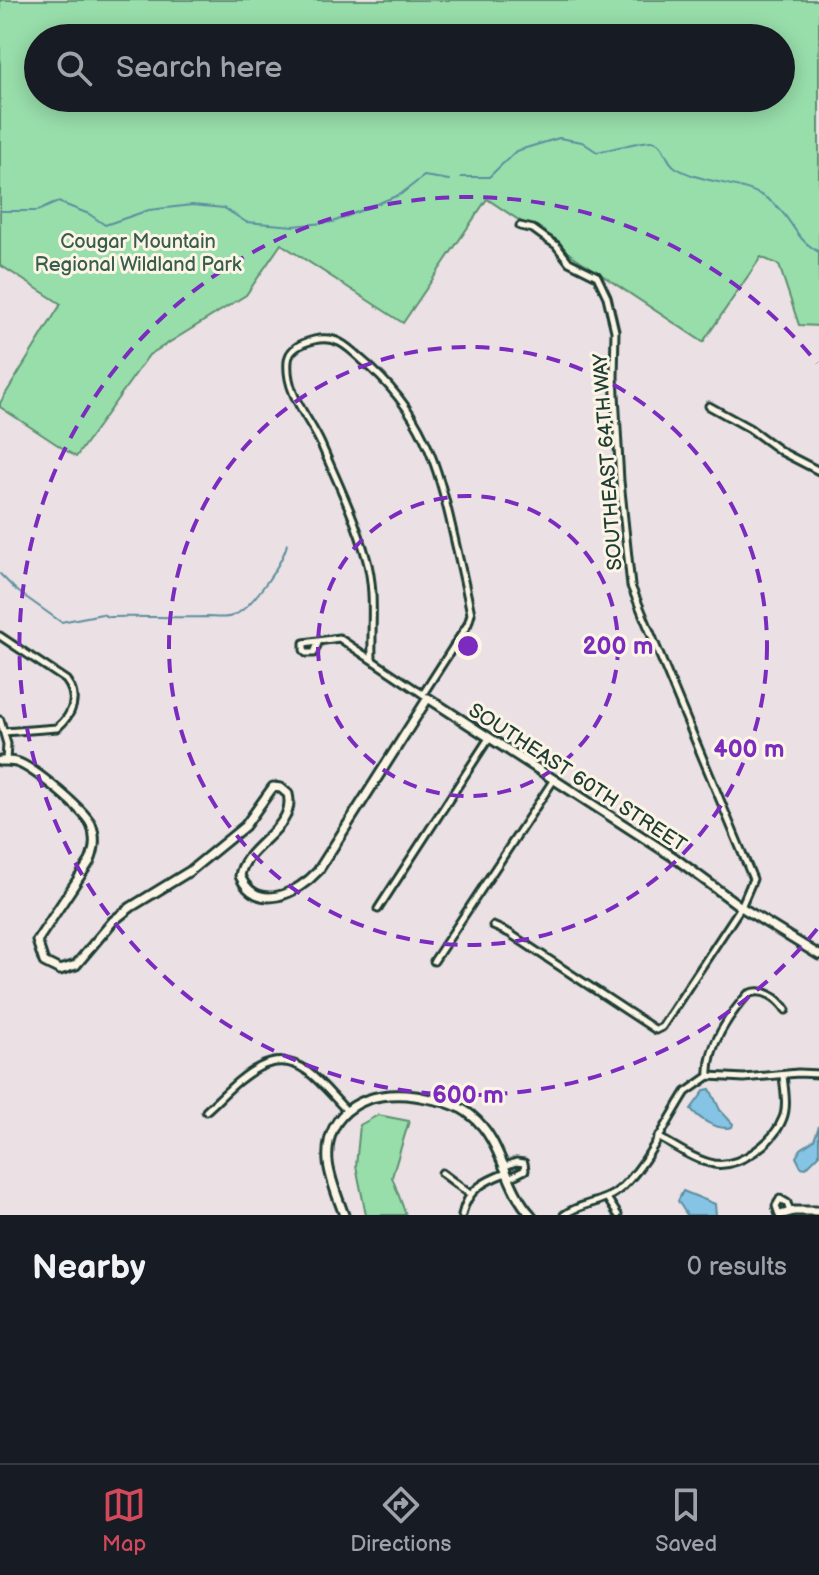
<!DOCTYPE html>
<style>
body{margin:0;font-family:"Balsamiq Sans",sans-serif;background:#20242c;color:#f1f3f6}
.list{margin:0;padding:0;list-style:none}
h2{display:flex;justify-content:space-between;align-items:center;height:104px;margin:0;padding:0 32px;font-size:34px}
h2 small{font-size:26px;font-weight:400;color:#9ea1a6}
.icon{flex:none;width:44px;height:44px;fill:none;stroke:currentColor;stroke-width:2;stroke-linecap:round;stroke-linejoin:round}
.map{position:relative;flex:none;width:819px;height:1215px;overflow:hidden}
.search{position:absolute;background:#171b24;box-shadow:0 4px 20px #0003;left:24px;right:24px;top:24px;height:88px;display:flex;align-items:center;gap:20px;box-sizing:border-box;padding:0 28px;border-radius:44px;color:#9ea1a6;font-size:30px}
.sheet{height:248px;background:#171b24}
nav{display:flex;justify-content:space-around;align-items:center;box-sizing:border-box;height:112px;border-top:2px solid #363941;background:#171b24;font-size:22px;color:#9ea1a6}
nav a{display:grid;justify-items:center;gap:4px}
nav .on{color:#d1495b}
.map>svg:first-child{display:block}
.green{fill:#98deab;stroke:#5c8e70;stroke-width:2;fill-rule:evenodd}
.water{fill:#85c4e5;stroke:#5c8e9e;stroke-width:2}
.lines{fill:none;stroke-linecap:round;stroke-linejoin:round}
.stream{stroke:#5c8e9e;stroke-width:2}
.minor-casing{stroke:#1f3d34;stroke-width:11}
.tertiary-casing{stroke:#1f3d34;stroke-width:13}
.minor{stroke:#fcf5e5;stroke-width:5}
.tertiary{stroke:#fcf5e5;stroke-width:7}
.ring{fill:none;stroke:#7b2cbf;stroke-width:4;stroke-dasharray:14 10}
.labels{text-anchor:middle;stroke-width:6;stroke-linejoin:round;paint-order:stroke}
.park-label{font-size:20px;fill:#375d4c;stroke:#fcf5e5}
.street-label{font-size:20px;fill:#1f3d34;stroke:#fcf5e5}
.centre{fill:#7b2cbf;stroke:#fcf5e5;stroke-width:4}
.ring-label{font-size:24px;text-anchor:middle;font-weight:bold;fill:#7b2cbf;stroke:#fcf5e5;stroke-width:6;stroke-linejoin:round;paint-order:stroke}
</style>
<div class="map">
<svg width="819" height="1215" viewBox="0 0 819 1215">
<rect width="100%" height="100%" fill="#ebe0e3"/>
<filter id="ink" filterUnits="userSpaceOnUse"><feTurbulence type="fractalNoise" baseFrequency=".0125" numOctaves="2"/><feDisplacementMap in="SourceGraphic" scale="16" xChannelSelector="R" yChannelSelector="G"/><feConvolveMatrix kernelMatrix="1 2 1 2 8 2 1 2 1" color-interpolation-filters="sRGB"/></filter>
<g filter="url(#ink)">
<g class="green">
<path d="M0 0H819V326L799 325 779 265 761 257 703 342 487 199 403 323 281 244 246 295 149 355 76 457 0 407V403L61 304 0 265ZM38 38H781V98H38Z"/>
<polygon points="378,1115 409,1121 392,1177 406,1215 366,1215 356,1166 360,1125"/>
</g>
<g class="water">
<path d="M710 1089 720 1110 733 1124 732 1127C718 1131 700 1120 691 1109L705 1090Z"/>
<polygon points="819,1126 819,1155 806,1168 801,1167 796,1157 801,1149 814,1140"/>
<polygon points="683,1191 715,1204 716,1215 687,1215 678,1201"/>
</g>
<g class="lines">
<g class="stream">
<path d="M461 177H489L516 151 559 138 582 142 597 152C610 150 643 140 652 141 665 142 665 161 675 167 705 186 746 180 773 203 794 220 793 238 819 252"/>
<polyline points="0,211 37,211 58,202 89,214 105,225 149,210 192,205 224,208 246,222 294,226 333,222 401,194 424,176 449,180"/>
<path d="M0 574 16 590 61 622 102 614 108 617C141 616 174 618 207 617 214 617 225 619 232 616 251 610 283 562 287 544"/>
</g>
<defs>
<g id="minor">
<polyline points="709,406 749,428 782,452 819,471"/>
<path d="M0 636 66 680C80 698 72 715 57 728L4 732"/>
<polyline points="318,643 314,653 306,653 304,650 304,643 339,638 424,695"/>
<path d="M372 659C371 624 376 590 366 557 355 518 337 481 321 444 309 417 285 394 288 361 289 348 302 343 314 340 335 335 346 345 361 359 423 411 437 462 454 537 460 563 466 588 471 614L468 624 423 694"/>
<polyline points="0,720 7,744 6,761"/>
<polyline points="378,909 489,738"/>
<polyline points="493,926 509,933 656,1030 662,1027 741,907 753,879 631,586 620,481 614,377 615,331 607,297 597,276 569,262 556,245 544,237 533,229 520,226"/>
<polyline points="434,961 553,781"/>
<path d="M709 1076C707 1047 729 1015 748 994 763 987 778 998 786 1010"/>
<path d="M206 1111C233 1087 268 1042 307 1071 322 1082 334 1098 347 1111"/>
<path d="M658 1137C675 1146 694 1160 714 1164 740 1168 774 1142 783 1118 788 1105 784 1088 783 1075"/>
<polyline points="503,1167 516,1162 524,1163 525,1170 509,1178"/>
<polyline points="442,1173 470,1194"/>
<polyline points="607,1198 618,1215"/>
<path d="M462 1215C467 1190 484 1181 506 1173"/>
<path d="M564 1215C580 1203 599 1204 615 1193 642 1174 668 1120 686 1092L709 1076 744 1078 798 1073 819 1074"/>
<polyline points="779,1215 776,1206 780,1199 787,1203 790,1212"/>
</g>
<g id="tertiary">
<path d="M0 761C7 761 12 760 19 763 36 770 82 808 91 824 96 836 95 849 90 861L37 941 44 962 60 970 76 965 113 921 131 907 190 871 245 826 273 787 281 788 288 794C297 829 244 845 240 876 257 914 298 893 318 871L428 698 675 858 741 907 819 955"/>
<path d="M344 1215C338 1198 330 1180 328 1162 324 1109 370 1089 415 1096 436 1100 456 1102 472 1116 503 1141 504 1186 531 1215"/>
<polyline points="780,1215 794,1211 819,1211"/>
</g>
</defs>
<use href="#minor" class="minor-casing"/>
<use href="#tertiary" class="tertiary-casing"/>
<use href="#minor" class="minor"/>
<use href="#tertiary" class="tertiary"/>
</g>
</g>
<g class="ring">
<circle cx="468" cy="646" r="150"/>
<circle cx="468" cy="646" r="299"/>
<path d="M817 929A449 449 0 1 1 817 363"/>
</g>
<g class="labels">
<g class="park-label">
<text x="138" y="248">Cougar Mountain<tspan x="138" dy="23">Regional Wildland Park</tspan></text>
</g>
<g class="street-label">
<text transform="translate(607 462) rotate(-94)" y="7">SOUTHEAST 64TH WAY</text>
<text transform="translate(578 777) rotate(33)" y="7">SOUTHEAST 60TH STREET</text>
</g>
</g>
<circle cx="468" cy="646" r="12" class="centre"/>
<g class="ring-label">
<text x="618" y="654">200 m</text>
<text x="749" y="757">400 m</text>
<text x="468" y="1103">600 m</text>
</g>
</svg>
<div class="search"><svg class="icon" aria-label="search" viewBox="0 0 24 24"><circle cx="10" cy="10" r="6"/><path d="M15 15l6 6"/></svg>Search here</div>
</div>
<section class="sheet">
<h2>Nearby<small>0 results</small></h2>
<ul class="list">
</ul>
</section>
<nav>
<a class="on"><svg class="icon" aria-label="map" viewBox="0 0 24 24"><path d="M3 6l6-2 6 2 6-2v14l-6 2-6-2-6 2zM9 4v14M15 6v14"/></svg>Map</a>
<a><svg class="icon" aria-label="directions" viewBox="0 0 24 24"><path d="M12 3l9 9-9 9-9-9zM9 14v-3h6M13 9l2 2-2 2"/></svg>Directions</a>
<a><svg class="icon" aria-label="saved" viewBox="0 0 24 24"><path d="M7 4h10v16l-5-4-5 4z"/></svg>Saved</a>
</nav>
